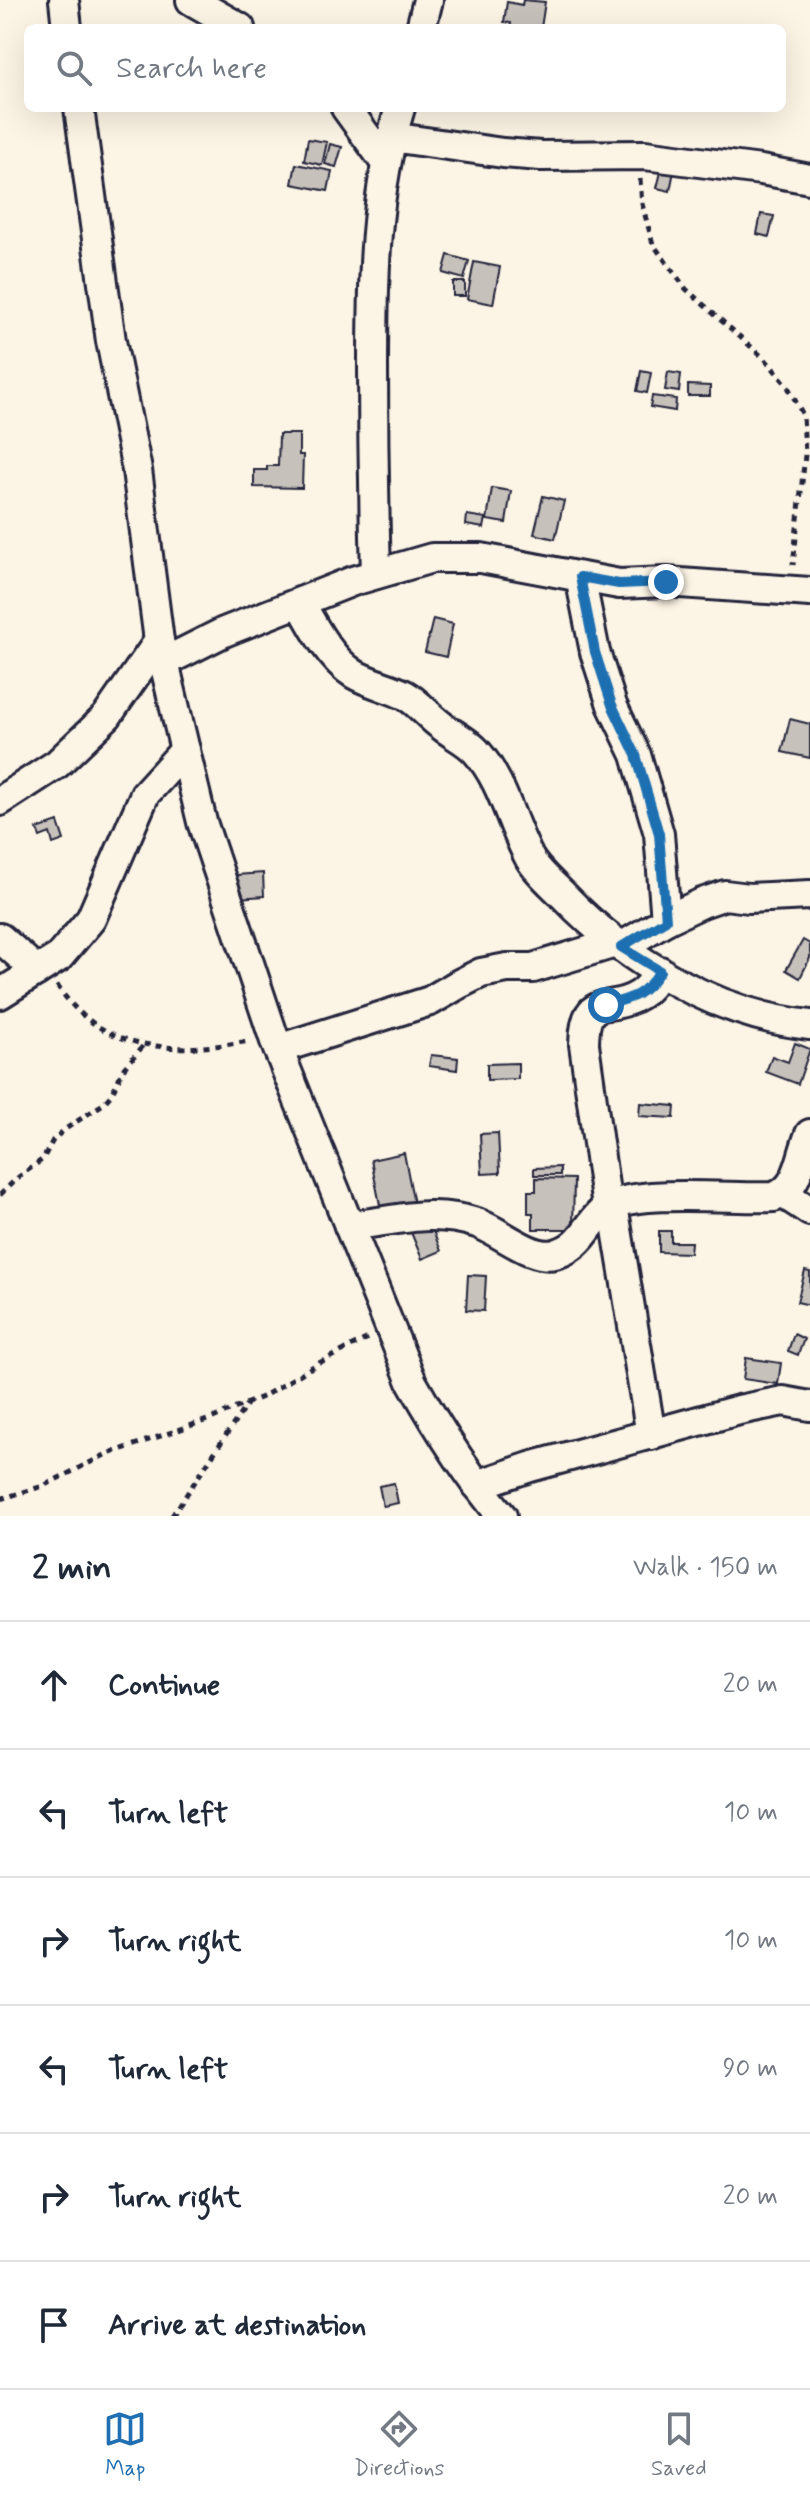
<!DOCTYPE html>
<meta charset="utf-8">
<style>
body{margin:0;font-family:Mynerve,sans-serif;background:#f2f2f3;color:#1f2937}
.stop{position:absolute;width:24px;height:24px;margin:-18px;border:6px solid #1f6fb2;border-radius:50%;background:#fff}
.stop.end{background:#1f6fb2;border-color:#fff;box-shadow:0 2px 8px #0008}
.list{margin:0;padding:0;list-style:none}
h2{display:flex;justify-content:space-between;align-items:center;height:104px;margin:0;padding:0 32px;font-size:34px}
h2 small{font-size:26px;font-weight:400;color:#747a83}
.list li{display:grid;grid-template-columns:52px 1fr auto;gap:24px;align-items:center;box-sizing:border-box;height:128px;padding:0 32px;border-top:2px solid #e0e1e3}
.list b{display:block;font-size:30px;white-space:nowrap}
.list em{font-size:26px;font-style:normal;color:#747a83}
.icon{flex:none;width:44px;height:44px;fill:none;stroke:currentColor;stroke-width:2;stroke-linecap:round;stroke-linejoin:round}
.map{position:relative;flex:none;width:810px;height:1516px;overflow:hidden}
.search{position:absolute;background:#fff;box-shadow:0 8px 32px #0002;left:24px;right:24px;top:24px;height:88px;display:flex;align-items:center;gap:20px;box-sizing:border-box;padding:0 28px;border-radius:12px;color:#747a83;font-size:30px}
.sheet{height:872px;background:#fff}
nav{display:flex;justify-content:space-around;align-items:center;box-sizing:border-box;height:112px;border-top:2px solid #e0e1e3;background:#fff;font-size:22px;color:#747a83}
nav a{display:grid;justify-items:center;gap:4px}
nav .on{color:#1f6fb2}
.map>svg:first-child{display:block}
.building{fill:#c6c1bb;stroke:#22223b;stroke-width:2}
.lines{fill:none;stroke-linecap:round;stroke-linejoin:round}
.minor-casing{stroke:#22223b;stroke-width:34}
.path{stroke:#22223b;stroke-width:5;stroke-dasharray:6 6;stroke-linecap:butt}
.minor{stroke:#fcf5e5;stroke-width:28}
.route{stroke:#1f6fb2;stroke-width:10}
</style>
<div class="map">
<svg width="810" height="1516" viewBox="0 0 810 1516">
<rect width="100%" height="100%" fill="#fcf5e5"/>
<filter id="ink" filterUnits="userSpaceOnUse"><feTurbulence type="fractalNoise" baseFrequency=".0125" numOctaves="2"/><feDisplacementMap in="SourceGraphic" scale="16" xChannelSelector="R" yChannelSelector="G"/><feConvolveMatrix kernelMatrix="1 2 1 2 8 2 1 2 1" color-interpolation-filters="sRGB"/></filter>
<g filter="url(#ink)">
<g class="building">
<polygon points="523,0 545,2 541,28 510,28 511,23 504,22 507,2 522,5"/>
<polygon points="308,139 327,142 322,165 304,161"/>
<polygon points="330,144 342,147 336,167 325,164"/>
<polygon points="296,164 332,171 328,191 292,184"/>
<polygon points="662,168 674,171 670,191 657,188"/>
<polygon points="761,214 774,216 769,237 757,234"/>
<polygon points="448,255 469,261 464,279 443,273"/>
<polygon points="474,262 500,267 493,304 467,299"/>
<rect x="453" y="282" width="12" height="14"/>
<polygon points="641,371 651,373 647,393 637,391"/>
<polygon points="668,372 681,374 679,392 665,390"/>
<polygon points="688,385 710,386 710,396 688,396"/>
<polygon points="652,396 676,399 675,411 650,407"/>
<polygon points="279,434 299,434 299,455 303,455 302,488 254,487 254,470 267,470 267,466 278,466"/>
<polygon points="492,488 511,491 506,523 487,520"/>
<polygon points="543,496 564,501 555,539 534,534"/>
<polygon points="467,515 486,518 484,528 466,525"/>
<polygon points="433,619 453,624 446,657 425,652"/>
<polygon points="790,719 810,724 810,758 782,752"/>
<polygon points="58,822 64,840 53,844 50,833 40,837 37,829"/>
<polygon points="263,873 264,896 238,898 236,875"/>
<polygon points="803,940 810,944 810,958 800,978 786,970"/>
<polygon points="795,1043 810,1049 798,1084 766,1072 772,1056 788,1062"/>
<polygon points="431,1055 458,1058 457,1070 429,1066"/>
<polygon points="518,1063 518,1079 487,1080 487,1064"/>
<polygon points="640,1103 675,1106 674,1118 639,1116"/>
<polygon points="498,1133 500,1173 482,1174 480,1134"/>
<polygon points="404,1153 414,1204 381,1210 371,1160"/>
<polygon points="560,1167 560,1175 534,1175 534,1168"/>
<polygon points="536,1178 574,1179 573,1229 533,1229 533,1213 528,1213 528,1191 536,1191"/>
<polygon points="429,1221 441,1251 422,1259 410,1230"/>
<polygon points="659,1231 671,1231 671,1242 691,1242 690,1253 659,1252"/>
<polygon points="805,1271 810,1272 810,1305 797,1302"/>
<polygon points="468,1275 486,1276 484,1311 466,1310"/>
<polygon points="794,1334 804,1339 798,1355 788,1351"/>
<polygon points="746,1358 781,1363 778,1384 743,1379"/>
<polygon points="394,1483 398,1503 383,1506 379,1486"/>
</g>
<g class="lines">
<defs>
<g id="minor">
<polyline points="64,0 67,28"/>
<polyline points="191,0 240,28"/>
<polyline points="421,28 428,0"/>
<path d="M79 108 111 341 137 470 159 641 202 822 276 1044 412 1382C439 1430 467 1475 502 1516"/>
<polyline points="346,108 386,163"/>
<polyline points="391,137 503,153 541,156 645,155 761,170 810,179"/>
<path d="M376 574C374 505 373 436 373 367 373 279 374 192 400 108"/>
<polyline points="580,577 595,652 612,705 636,755 659,834 666,920"/>
<path d="M300 602C313 626 330 659 354 674 369 683 389 687 405 695 418 702 429 717 442 726 453 735 466 740 476 751 503 781 511 824 530 859 538 872 552 884 563 895 627 962 717 1015 810 1025"/>
<polyline points="164,662 224,632 353,581 432,558 481,558 619,584 666,582 810,592"/>
<polyline points="0,801 57,764 107,716 159,641"/>
<polyline points="0,938 37,971"/>
<polyline points="621,947 666,920 702,903 725,895 749,898 810,895"/>
<polyline points="0,994 59,957 91,919 145,794 185,750"/>
<polyline points="278,1049 430,1001 459,984 481,973 507,968 533,968 615,943"/>
<polyline points="784,1194 810,1211"/>
<polyline points="613,1205 651,1435"/>
<path d="M607 1207 584 1044C585 990 608 1015 639 995 649 989 654 980 660 971"/>
<path d="M349 1226C396 1221 430 1208 477 1223 500 1231 531 1260 555 1254 586 1246 588 1218 610 1206 640 1189 736 1199 774 1197 800 1188 800 1157 810 1134"/>
<polyline points="477,1485 530,1467 739,1410 783,1401 810,1406"/>
</g>
</defs>
<use href="#minor" class="minor-casing"/>
<g class="path">
<polyline points="640,179 642,204 653,244 686,289 766,360 787,385 803,415 805,455 793,565"/>
<path d="M57 985C101 1054 177 1054 249 1041"/>
<polyline points="0,1195 16,1179 43,1159 53,1140 64,1130 103,1104 111,1095 124,1068 144,1045"/>
<polyline points="0,1499 43,1486 105,1455 213,1418 264,1396 317,1364 368,1338"/>
<polyline points="172,1516 247,1404"/>
</g>
<use href="#minor" class="minor"/>
</g>
</g>
<g class="lines" filter="url(#ink)">
<path class="route" d="M606 1005C634 998 644 995 660 971L621 947 666 920 659 834 636 755 612 705 595 652 580 577 619 584 666 582"/>
</g>
</svg>
<div class="stop" style="left:606px;top:1005px"></div>
<div class="stop end" style="left:666px;top:582px"></div>
<div class="search"><svg class="icon" aria-label="search" viewBox="0 0 24 24"><circle cx="10" cy="10" r="6"/><path d="M15 15l6 6"/></svg>Search here</div>
</div>
<section class="sheet">
<h2>2 min<small>Walk · 150 m</small></h2>
<ul class="list">
<li><svg class="icon" aria-label="ahead" viewBox="0 0 24 24"><path d="M12 20V5M6 11l6-6 6 6"/></svg><div><b>Continue</b></div><em>20 m</em></li>
<li><svg class="icon" aria-label="left" viewBox="0 0 24 24"><path d="M17 20v-9H6M10 6l-5 5 5 5"/></svg><div><b>Turn left</b></div><em>10 m</em></li>
<li><svg class="icon" aria-label="right" viewBox="0 0 24 24"><path d="M7 20v-9h11M14 6l5 5-5 5"/></svg><div><b>Turn right</b></div><em>10 m</em></li>
<li><svg class="icon" aria-label="left" viewBox="0 0 24 24"><path d="M17 20v-9H6M10 6l-5 5 5 5"/></svg><div><b>Turn left</b></div><em>90 m</em></li>
<li><svg class="icon" aria-label="right" viewBox="0 0 24 24"><path d="M7 20v-9h11M14 6l5 5-5 5"/></svg><div><b>Turn right</b></div><em>20 m</em></li>
<li><svg class="icon" aria-label="arrive" viewBox="0 0 24 24"><path d="M6 21V4h12l-3 4 3 4H6"/></svg><div><b>Arrive at destination</b></div></li>
</ul>
</section>
<nav>
<a class="on"><svg class="icon" aria-label="map" viewBox="0 0 24 24"><path d="M3 6l6-2 6 2 6-2v14l-6 2-6-2-6 2zM9 4v14M15 6v14"/></svg>Map</a>
<a><svg class="icon" aria-label="directions" viewBox="0 0 24 24"><path d="M12 3l9 9-9 9-9-9zM9 14v-3h6M13 9l2 2-2 2"/></svg>Directions</a>
<a><svg class="icon" aria-label="saved" viewBox="0 0 24 24"><path d="M7 4h10v16l-5-4-5 4z"/></svg>Saved</a>
</nav>
